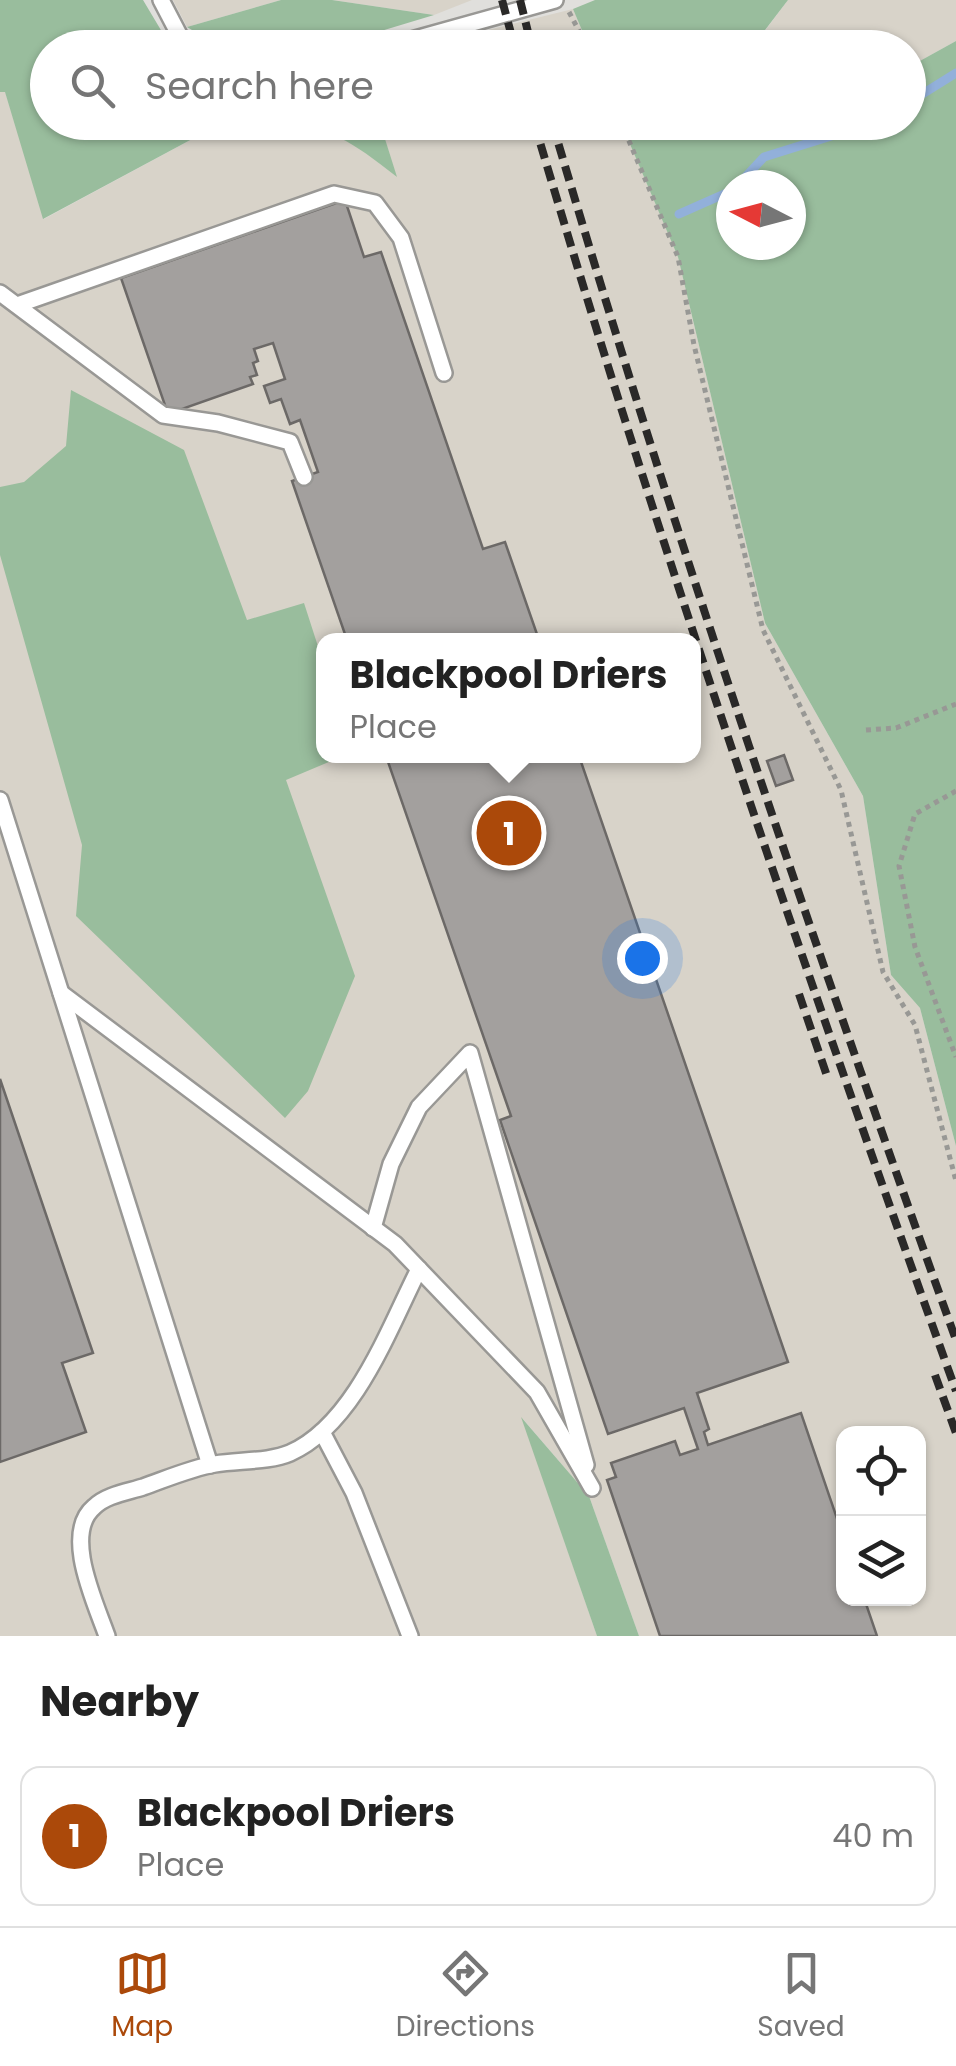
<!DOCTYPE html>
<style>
body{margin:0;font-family:Poppins,sans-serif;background:#f6f6f6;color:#222}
.controls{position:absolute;right:30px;bottom:30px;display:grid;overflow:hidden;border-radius:20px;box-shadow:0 2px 8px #0004}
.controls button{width:90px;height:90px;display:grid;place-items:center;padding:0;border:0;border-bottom:2px solid #e0e0e0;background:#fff;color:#222;font:50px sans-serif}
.compass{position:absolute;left:716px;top:170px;width:90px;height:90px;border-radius:50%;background:#fff;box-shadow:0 2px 8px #0004;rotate:276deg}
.you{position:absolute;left:642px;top:958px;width:35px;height:35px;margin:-25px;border:8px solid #fff;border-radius:50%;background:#1a73e8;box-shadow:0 0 0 15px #1a73e833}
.badge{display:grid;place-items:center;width:65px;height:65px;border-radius:50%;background:#ab490a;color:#fff;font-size:32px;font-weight:700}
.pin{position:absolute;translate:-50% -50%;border:5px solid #fff;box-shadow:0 2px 10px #0006}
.popup{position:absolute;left:316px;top:633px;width:385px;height:130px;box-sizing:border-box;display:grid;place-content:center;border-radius:20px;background:#fff;filter:drop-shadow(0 2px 8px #0005);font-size:32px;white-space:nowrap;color:#767676}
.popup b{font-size:38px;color:#222}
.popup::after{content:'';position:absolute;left:50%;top:100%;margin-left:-20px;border:20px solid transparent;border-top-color:#fff}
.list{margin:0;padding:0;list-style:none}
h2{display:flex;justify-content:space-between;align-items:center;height:130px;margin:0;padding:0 40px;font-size:42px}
h2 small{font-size:32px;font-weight:400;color:#767676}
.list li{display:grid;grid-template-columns:65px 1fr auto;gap:30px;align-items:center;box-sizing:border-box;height:140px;margin:0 20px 20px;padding:0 20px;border:2px solid #e0e0e0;border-radius:20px}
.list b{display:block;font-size:38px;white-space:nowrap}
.list p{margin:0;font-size:32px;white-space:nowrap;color:#767676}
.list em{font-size:32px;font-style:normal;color:#767676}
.icon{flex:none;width:55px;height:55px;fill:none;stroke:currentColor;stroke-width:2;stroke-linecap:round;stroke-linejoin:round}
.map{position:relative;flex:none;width:956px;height:1636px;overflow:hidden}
.search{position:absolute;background:#fff;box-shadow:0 2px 8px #0004;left:30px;right:30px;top:30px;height:110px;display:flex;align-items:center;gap:25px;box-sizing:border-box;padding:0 35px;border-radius:55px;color:#767676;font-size:38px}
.sheet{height:290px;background:#fff}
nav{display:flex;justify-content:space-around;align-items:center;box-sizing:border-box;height:140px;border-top:2px solid #e0e0e0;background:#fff;font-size:28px;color:#767676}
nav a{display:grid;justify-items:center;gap:5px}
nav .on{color:#ab490a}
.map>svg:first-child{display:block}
.built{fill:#d8d3c9;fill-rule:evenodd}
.green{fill:#99bd9d;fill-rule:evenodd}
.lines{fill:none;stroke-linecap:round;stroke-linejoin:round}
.stream{stroke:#92b0da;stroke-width:9}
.building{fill:#a3a09e;stroke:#6c6967;stroke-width:2.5}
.service-casing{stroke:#999895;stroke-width:20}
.path{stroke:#989895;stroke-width:5;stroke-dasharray:5 5;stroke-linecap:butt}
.service{stroke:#fff;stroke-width:15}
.rail{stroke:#2a2928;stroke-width:8;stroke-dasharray:15 8;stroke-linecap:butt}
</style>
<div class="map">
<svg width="956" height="1636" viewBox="0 0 956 1636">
<rect width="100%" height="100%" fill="#e0dfdc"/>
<g class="built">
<polygon points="173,0 281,0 187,27"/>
<polygon points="332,0 472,0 434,15"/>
<polygon points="788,0 956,0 956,41 909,67 908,48 752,48"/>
<polygon points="573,9 589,47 425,48 468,35"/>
<path d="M5 91 44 219 222 123 299 124 348 139 396 176 380 123H621L678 257 765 623 863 796 891 975 920 1008 956 1146V1636H639L589 1496 523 1419 597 1636H0V92ZM324 640H694V756H324ZM844 1434H918V1598H844Z"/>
</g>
<g class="green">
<polygon points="0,0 143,0 171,47 48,48 48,122 222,123 43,219 5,92 0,92"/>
<polygon points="281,0 332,0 434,15 328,47 220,47 187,27"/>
<polygon points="595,0 788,0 752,47 589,47 573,9"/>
<path d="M956 41V1146L920 1008 891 975 863 796 765 623 678 257 621 123H728L727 137 769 123 908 122 909 67ZM731 185H791V245H731Z"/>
<path d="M271 123H380L397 177C351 141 331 126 271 123Z"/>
<polygon points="71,390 184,450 247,620 304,603 324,665 324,756 343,756 286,780 355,976 308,1091 285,1118 76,916 82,845 0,555 0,487 24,482 66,446"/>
<polygon points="521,1417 589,1496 639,1636 597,1636"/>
</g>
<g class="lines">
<g class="stream">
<polyline points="908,103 956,73"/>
<polyline points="738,185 764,157 876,122"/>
<polyline points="679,214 731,191"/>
</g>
</g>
<g class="building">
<polygon points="345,200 364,257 381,252 483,549 505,542 539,640 347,640 292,481 318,472 300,420 290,424 281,399 270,403 264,386 285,379 273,343 254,349 258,361 253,363 257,375 250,377 253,384 168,414 121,278"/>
<polygon points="784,755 793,780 776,786 767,761"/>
<polygon points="386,756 579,756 788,1362 697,1393 709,1429 704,1432 708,1445 801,1413 844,1539 844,1598 864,1598 877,1636 660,1636 607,1480 616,1477 611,1463 675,1441 680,1455 698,1449 684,1408 608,1434 500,1120 511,1116"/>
<polygon points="0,1079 93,1353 62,1363 86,1432 0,1462"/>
</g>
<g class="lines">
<defs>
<g id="service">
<polyline points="161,0 186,48"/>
<polyline points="383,48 555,0"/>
<polyline points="0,293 163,415 218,423 290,442 304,477"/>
<polyline points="17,305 334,194 375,203 401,238 444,373"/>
<polyline points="0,800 210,1465"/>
<polyline points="61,993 395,1244 537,1392 592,1488"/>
<polyline points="373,1228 391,1164 419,1107 470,1053 586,1465"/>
<polyline points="322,1432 354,1493 410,1636"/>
<path d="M107 1636C96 1604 62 1534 94 1507 106 1495 127 1492 143 1487 166 1479 191 1468 215 1464 238 1460 269 1462 290 1453 355 1424 389 1328 419 1269"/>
</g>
</defs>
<use href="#service" class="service-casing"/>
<g class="path">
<polyline points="569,12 588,48"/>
<polyline points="621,122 678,257 694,345 763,630 841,790 883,972 915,1025 956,1181"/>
<polyline points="866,730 896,728 956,704"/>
<polyline points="956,791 915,814 899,866 915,947 956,1057"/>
</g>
<use href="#service" class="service"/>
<g class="rail">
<polyline points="502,0 515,48"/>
<polyline points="520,0 532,48"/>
<path d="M534 122C660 550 805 972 956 1391"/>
<path d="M552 122C673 533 811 937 956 1340"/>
<polyline points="799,994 828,1079"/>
<polyline points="935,1375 956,1433"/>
</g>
</g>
</svg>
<div class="controls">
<button><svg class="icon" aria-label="locate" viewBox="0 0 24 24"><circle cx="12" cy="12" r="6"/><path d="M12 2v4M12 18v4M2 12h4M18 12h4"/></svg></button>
<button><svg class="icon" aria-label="layers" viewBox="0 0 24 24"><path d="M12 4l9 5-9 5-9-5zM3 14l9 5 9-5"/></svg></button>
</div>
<svg class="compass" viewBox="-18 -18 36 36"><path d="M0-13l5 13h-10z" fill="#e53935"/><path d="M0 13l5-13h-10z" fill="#767676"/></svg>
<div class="you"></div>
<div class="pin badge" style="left:509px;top:833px">1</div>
<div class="popup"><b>Blackpool Driers</b>Place</div>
<div class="search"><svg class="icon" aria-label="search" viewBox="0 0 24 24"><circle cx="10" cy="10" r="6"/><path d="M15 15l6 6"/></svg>Search here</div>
</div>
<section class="sheet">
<h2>Nearby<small></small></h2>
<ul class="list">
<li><span class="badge">1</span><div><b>Blackpool Driers</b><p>Place</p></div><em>40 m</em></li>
</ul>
</section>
<nav>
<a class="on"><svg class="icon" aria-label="map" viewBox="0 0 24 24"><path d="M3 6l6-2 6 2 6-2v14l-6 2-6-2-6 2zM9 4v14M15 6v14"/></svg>Map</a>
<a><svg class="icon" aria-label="directions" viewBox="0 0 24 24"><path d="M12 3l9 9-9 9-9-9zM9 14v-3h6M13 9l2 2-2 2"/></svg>Directions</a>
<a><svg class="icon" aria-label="saved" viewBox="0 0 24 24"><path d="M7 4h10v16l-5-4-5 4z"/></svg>Saved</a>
</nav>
